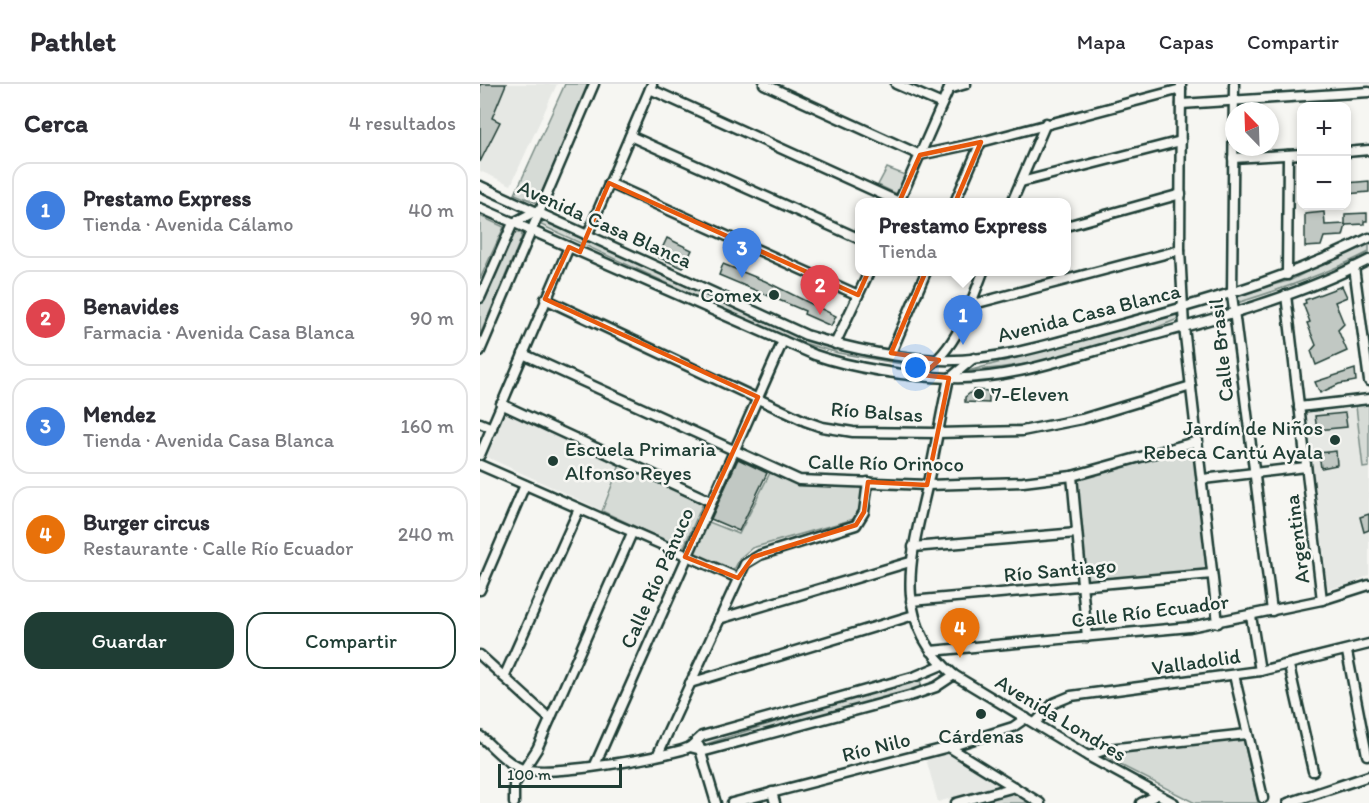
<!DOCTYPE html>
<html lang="es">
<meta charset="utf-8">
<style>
body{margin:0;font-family:Itim,sans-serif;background:#f7f7f7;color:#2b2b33}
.controls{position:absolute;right:18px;top:18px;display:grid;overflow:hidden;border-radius:12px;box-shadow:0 3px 9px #0003}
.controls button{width:54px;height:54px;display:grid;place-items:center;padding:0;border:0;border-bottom:2px solid #e1e1e2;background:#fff;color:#2b2b33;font:30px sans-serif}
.compass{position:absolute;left:745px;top:18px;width:54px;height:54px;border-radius:50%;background:#fff;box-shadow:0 3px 9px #0003;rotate:337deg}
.scale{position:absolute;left:18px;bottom:15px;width:124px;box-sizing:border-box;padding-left:6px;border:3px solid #1f3d34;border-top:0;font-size:16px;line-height:21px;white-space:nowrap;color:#1f3d34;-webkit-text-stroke:4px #f6f6f2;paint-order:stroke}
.you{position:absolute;left:436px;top:284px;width:21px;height:21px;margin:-15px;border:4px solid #fff;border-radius:50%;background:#1a73e8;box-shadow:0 0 0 9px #1a73e833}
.badge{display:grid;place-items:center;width:39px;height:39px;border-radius:50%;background:#1f3d34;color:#fff;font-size:20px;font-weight:700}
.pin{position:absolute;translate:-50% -50px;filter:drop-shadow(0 2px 3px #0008)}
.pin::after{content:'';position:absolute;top:32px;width:21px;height:18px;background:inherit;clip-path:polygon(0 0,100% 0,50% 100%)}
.popup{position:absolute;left:375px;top:114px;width:216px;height:78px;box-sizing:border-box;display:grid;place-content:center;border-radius:12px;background:#fff;filter:drop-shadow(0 2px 4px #0005);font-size:20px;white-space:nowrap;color:#7c7c81}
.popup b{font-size:22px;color:#2b2b33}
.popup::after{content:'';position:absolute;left:50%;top:100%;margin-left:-12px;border:12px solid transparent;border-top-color:#fff}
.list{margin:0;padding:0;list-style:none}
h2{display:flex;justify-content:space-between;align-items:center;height:78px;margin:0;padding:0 24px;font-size:26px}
h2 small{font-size:20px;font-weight:400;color:#7c7c81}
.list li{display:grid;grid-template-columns:39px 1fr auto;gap:18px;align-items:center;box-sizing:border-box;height:96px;margin:0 12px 12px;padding:0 12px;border:2px solid #e1e1e2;border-radius:18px}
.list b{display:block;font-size:22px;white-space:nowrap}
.list p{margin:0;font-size:20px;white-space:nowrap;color:#7c7c81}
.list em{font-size:20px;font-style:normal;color:#7c7c81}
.actions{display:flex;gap:12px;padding:18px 24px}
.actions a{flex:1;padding:14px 0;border:2px solid #1f3d34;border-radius:18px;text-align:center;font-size:21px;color:#1f3d34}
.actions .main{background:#1f3d34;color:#fff}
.map{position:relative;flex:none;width:889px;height:719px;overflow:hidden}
header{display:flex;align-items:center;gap:36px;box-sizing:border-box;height:84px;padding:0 30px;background:#fff;border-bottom:2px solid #e1e1e2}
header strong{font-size:28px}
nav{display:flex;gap:33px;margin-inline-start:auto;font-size:21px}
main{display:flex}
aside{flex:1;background:#fff}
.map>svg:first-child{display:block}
.built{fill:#e6e8e4}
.green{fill:#d6dbd6;stroke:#7a8c85;stroke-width:1.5}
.building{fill:#c1c8c3;stroke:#1f3d34;stroke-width:1.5}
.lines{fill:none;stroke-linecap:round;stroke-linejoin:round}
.minor-casing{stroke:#1f3d34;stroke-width:13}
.minor{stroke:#f6f6f2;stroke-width:8}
.marked{fill:none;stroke:#e8590c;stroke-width:4.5;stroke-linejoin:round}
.poi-dot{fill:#1f3d34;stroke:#f6f6f2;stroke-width:2}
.labels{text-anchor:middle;stroke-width:5;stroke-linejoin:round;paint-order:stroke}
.street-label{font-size:21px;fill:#1f3d34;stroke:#f6f6f2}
.poi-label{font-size:21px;fill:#1f3d34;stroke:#f6f6f2;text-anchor:end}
</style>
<header>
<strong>Pathlet</strong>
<nav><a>Mapa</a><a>Capas</a><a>Compartir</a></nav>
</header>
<main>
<aside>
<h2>Cerca<small>4 resultados</small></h2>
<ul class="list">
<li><span class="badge" style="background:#3f7fe0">1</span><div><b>Prestamo Express</b><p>Tienda · Avenida Cálamo</p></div><em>40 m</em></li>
<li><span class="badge" style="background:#e0444e">2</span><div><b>Benavides</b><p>Farmacia · Avenida Casa Blanca</p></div><em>90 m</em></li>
<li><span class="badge" style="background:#3f7fe0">3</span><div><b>Mendez</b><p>Tienda · Avenida Casa Blanca</p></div><em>160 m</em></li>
<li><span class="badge" style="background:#e8710a">4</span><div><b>Burger circus</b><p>Restaurante · Calle Río Ecuador</p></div><em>240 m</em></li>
</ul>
<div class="actions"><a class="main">Guardar</a><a>Compartir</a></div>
</aside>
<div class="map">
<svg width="889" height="719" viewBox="0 0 889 719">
<rect width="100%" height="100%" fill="#f6f6f2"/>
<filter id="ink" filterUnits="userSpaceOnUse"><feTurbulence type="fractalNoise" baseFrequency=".0167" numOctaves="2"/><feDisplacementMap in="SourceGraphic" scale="12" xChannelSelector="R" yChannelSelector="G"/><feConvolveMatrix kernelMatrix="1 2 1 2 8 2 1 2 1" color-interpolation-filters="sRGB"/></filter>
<g filter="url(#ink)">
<g class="built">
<polygon points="0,0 77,0 31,101 0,87"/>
<polygon points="876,324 883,384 889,384 889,491 871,500 848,505 826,329"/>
<polygon points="25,328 139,380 121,426 7,373"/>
<polygon points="465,666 518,697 520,700 458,718 445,671"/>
</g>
<g class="green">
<polygon points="85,0 109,0 57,119 35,110"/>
<polygon points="407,84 425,91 417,110 398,101"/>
<polygon points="0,132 24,143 0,195"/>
<polygon points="63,137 316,252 357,263 442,278 443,281 439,283 358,269 309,255 61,141"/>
<polygon points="31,149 42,149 41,155 0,251 0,217"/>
<path d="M889 156V168C846 190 803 205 757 219L756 211 811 196Z"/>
<path d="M696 230 698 235C633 262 559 282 488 287Z"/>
<polygon points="889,320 889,383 883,384 876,322"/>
<polygon points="709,363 714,367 728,483 725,488 609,498 605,495 597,398 600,394"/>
<polygon points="141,378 224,417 203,465 122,427"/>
<polygon points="291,387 321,400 380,402 383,406 378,431 374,435 272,464 260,474 255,484 250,486 209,468 224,436 259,450"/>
<polygon points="440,596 443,607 228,664 226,660 408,602"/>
<polygon points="763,654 778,719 715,719 617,669"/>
<polygon points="534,707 553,719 490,719"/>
</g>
<g class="building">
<polygon points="0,0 26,0 12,34 20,38 0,78"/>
<polygon points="889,97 889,108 867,110 867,99"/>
<polygon points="844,128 845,141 865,140 865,130 887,129 887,137 884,137 884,140 866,141 863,152 844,153 841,162 825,163 825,130"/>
<polygon points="187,154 212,166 203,184 178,173"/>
<polygon points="243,180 285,197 356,232 351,242 324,230 325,227 239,191"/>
<polygon points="862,202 867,213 855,218 864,240 858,246 867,267 836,281 831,267 836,261 827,239 830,238 823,220 826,219 825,216"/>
<polygon points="875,285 876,297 859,300 840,309 835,298"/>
<polygon points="494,306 509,307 509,319 485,318 485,313"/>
<polygon points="865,329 867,343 837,346 835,332"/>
<polygon points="856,367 857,381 841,384 839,369"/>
<polygon points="258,375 287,389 259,447 231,435"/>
<polygon points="889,430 889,446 884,448 880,433"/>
</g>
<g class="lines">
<defs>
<g id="minor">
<polyline points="284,0 440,71 501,58 701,5"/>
<polyline points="416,0 462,20"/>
<polyline points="701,0 700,166 704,243 738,539"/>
<polyline points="754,0 752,211 792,527"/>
<polyline points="170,5 419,118"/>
<polyline points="469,5 486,0"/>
<polyline points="701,20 889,8"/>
<polyline points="150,52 380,155"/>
<polyline points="866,68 889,66"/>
<polyline points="753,74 822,70"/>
<polyline points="541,98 701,57"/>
<polyline points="129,99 378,211"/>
<path d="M0 102 326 251C368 264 414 274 459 276 516 278 574 259 628 244 721 219 802 197 889 154"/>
<polyline points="419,118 471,0"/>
<polyline points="475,118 501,58"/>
<polyline points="532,118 566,39"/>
<path d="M0 124 335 271C372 284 430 293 470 294 522 296 576 278 626 264 715 240 807 218 889 176"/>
<polyline points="586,142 701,110"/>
<polyline points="107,152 172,0"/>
<polyline points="874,183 889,297"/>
<polyline points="807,191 808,71"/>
<polyline points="806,211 842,516"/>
<polyline points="0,214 33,139 56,127"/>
<polyline points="65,215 325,337 342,343 373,348 457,349 542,347 602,335 711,302"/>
<polyline points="490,221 700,166"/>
<polyline points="355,260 389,188"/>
<polyline points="0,267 114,0"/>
<polyline points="411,269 446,188"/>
<polyline points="43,270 319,396 447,401 543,398 592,392 718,357"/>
<path d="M437 290C475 271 489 224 503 188"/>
<path d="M469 294C461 330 455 367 447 403 431 473 410 537 474 591L608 672 694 719"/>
<polyline points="470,294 494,274"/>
<polyline points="21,320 230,417"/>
<polyline points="819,323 889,315"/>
<polyline points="0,339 12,344"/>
<polyline points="0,371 89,163"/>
<polyline points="0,381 258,494"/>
<polyline points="592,392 607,553"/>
<polyline points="723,395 826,383"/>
<polyline points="433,463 597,449"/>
<polyline points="0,506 45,401"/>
<polyline points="431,517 732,490"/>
<polyline points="771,532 780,587"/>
<polyline points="239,535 430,478"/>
<polyline points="451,567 710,543 842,516 889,501"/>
<polyline points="867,568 887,671"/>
<polyline points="0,571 70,635"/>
<polyline points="809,582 833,687"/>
<polyline points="754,591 783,714"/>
<polyline points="24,593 99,425"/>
<polyline points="210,599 434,531"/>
<polyline points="555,639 574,619 591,612 780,587 889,560"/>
<path d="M0 652C12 662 25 678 40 684 67 694 172 674 202 666L210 663 222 652 436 592 462 581"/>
<polyline points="219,662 236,719"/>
<polyline points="210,663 225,667 433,611 456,603 474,591"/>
<polyline points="469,663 560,719"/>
<polyline points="178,670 265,480 280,471 376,441 384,428 388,398"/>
<polyline points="608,672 628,665 767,650"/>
<polyline points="115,681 303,257"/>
<polyline points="292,708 295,719"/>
<polyline points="34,719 34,701 57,665 152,449"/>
<polyline points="252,719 469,663 533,643 546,634"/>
<polyline points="476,719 535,703"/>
<polyline points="661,719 677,711"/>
<polyline points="808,719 889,692"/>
</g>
</defs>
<use href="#minor" class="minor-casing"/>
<use href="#minor" class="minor"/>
</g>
</g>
<path class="marked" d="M501 58 411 269 459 276 443 291 469 294 447 401 388 398 384 428 376 441 273 473 258 494 205 473 278 313 65 215 89 163 100 168 129 99 378 211 440 71Z"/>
<g class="poi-dot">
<circle cx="294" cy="211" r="6"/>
<circle cx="499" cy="310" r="6"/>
<circle cx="855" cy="356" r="6"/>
<circle cx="73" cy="377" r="6"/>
<circle cx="501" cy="630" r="6"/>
</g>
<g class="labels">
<g class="street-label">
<text transform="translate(125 140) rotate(24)" y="7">Avenida Casa Blanca</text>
<text transform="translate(609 229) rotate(-14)" y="7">Avenida Casa Blanca</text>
<text transform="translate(741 266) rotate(-96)" y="7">Calle Brasil</text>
<text transform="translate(397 328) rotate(4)" y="7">Río Balsas</text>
<text transform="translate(406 379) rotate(1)" y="7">Calle Río Orinoco</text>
<text transform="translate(817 455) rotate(-97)" y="7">Argentina</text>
<text transform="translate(580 486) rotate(-5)" y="7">Río Santiago</text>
<text transform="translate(177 494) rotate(-66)" y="7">Calle Río Pánuco</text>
<text transform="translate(670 527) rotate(-7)" y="7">Calle Río Ecuador</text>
<text transform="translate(716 578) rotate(-8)" y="7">Valladolid</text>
<text transform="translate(581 634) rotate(31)" y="7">Avenida Londres</text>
<text transform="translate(396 663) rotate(-14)" y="7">Río Nilo</text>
</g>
<g class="poi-label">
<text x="282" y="218">Comex</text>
<text x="511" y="317" text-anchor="start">7-Eleven</text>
<text x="843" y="351">Jardín de Niños<tspan x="843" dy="24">Rebeca Cantú Ayala</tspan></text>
<text x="85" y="372" text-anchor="start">Escuela Primaria<tspan x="85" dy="24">Alfonso Reyes</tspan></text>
<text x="501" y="659" text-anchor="middle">Cárdenas</text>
</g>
</g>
</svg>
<div class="controls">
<button>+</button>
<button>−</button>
</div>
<svg class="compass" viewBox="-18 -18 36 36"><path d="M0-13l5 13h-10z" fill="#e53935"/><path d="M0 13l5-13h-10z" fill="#7c7c81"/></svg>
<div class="scale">100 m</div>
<div class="you"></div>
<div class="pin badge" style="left:483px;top:261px;background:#3f7fe0">1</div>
<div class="popup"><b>Prestamo Express</b>Tienda</div>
<div class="pin badge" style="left:340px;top:231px;background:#e0444e">2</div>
<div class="pin badge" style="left:262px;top:194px;background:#3f7fe0">3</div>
<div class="pin badge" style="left:480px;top:574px;background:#e8710a">4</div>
</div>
</main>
